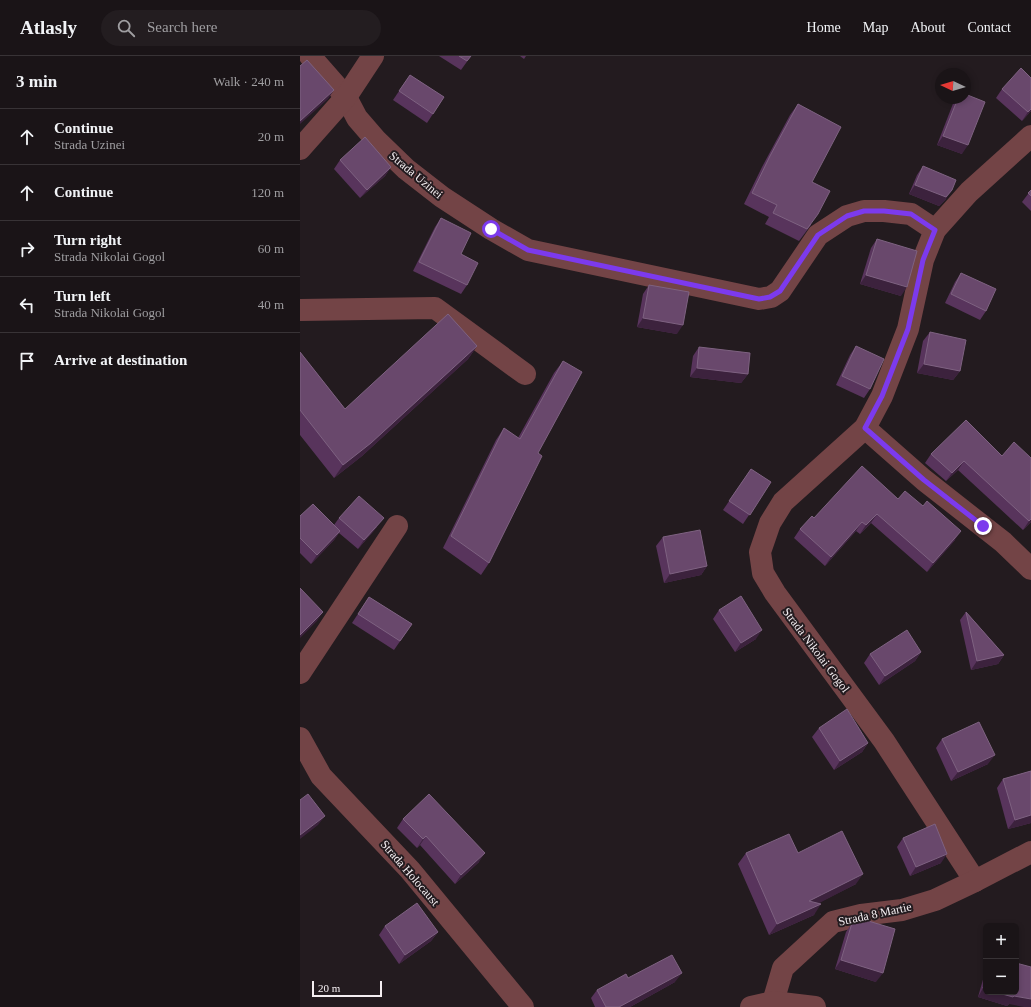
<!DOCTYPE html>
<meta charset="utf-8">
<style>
body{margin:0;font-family:"Times New Roman",serif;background:#231d20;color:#f1f3f6}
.controls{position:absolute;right:12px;bottom:12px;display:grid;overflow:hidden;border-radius:6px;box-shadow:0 2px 6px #0003}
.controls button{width:36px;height:36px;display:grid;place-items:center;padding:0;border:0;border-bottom:1px solid #383336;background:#1a1417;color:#f1f3f6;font:20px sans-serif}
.compass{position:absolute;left:635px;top:12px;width:36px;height:36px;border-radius:50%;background:#1a1417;box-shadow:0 2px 6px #0003;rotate:274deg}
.scale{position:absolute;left:12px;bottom:10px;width:70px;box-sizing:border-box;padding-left:4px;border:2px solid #f4eef1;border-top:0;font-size:11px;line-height:14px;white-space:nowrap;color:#f4eef1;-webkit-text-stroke:3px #231b1f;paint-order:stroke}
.stop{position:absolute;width:12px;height:12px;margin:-9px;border:3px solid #7c3aed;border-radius:50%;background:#fff}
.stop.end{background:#7c3aed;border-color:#fff;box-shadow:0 1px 4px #0008}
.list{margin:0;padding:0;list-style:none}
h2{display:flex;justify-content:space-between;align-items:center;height:52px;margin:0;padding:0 16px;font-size:17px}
h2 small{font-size:13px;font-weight:400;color:#9f9ea1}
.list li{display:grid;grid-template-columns:26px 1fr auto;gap:12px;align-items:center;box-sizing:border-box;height:56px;padding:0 16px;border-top:1px solid #383336}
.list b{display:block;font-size:15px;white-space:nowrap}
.list p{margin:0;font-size:13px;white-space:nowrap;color:#9f9ea1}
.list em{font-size:13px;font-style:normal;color:#9f9ea1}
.icon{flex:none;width:22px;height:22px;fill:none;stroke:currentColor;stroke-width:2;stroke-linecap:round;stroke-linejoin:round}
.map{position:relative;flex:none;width:731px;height:951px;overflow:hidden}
header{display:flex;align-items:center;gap:24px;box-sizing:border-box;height:56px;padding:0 20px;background:#1a1417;border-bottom:1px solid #383336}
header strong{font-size:19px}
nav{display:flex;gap:22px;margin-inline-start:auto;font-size:14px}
.search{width:280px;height:36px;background:#231d20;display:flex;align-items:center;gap:10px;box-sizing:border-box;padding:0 14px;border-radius:22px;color:#9f9ea1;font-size:15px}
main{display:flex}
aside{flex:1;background:#1a1417}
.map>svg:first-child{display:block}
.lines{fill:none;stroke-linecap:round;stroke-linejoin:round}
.minor{stroke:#734446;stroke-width:22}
.wall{fill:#58345c}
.shaded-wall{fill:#3c223d}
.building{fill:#69486c;stroke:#7e6281}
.route{stroke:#7c3aed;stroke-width:5}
.labels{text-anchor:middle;stroke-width:4;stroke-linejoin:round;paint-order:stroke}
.street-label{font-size:12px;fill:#f4eef1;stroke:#231b1f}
</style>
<header>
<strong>Atlasly</strong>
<div class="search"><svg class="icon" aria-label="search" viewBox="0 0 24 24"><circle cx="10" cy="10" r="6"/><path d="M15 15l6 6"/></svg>Search here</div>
<nav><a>Home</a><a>Map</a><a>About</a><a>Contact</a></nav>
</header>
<main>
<aside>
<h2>3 min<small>Walk · 240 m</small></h2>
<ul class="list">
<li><svg class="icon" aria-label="ahead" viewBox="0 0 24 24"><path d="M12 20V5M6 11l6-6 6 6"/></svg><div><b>Continue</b><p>Strada Uzinei</p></div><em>20 m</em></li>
<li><svg class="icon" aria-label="ahead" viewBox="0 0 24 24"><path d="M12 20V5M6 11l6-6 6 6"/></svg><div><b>Continue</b></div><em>120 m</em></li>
<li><svg class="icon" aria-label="right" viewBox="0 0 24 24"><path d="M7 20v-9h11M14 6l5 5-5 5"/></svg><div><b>Turn right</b><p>Strada Nikolai Gogol</p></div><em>60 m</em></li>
<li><svg class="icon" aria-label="left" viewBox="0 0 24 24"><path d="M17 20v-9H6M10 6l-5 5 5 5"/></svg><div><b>Turn left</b><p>Strada Nikolai Gogol</p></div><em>40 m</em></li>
<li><svg class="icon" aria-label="arrive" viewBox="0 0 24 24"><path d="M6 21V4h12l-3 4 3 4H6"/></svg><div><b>Arrive at destination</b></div></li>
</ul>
</aside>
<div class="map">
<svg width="731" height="951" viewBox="0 0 731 951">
<rect width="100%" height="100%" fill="#231b1f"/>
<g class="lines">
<g class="minor">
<polyline points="10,0 46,41 57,62 76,84 106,113 142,141 191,173 228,194 459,243 471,241 480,235 518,179 547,160 564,155 584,155 611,158 635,174"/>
<polyline points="0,93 46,41 73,0"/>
<polyline points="0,254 135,252 225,318"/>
<polyline points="565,372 624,424 703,486 731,513"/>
<polyline points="0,617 97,470"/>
<polyline points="0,682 21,720 110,814 223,951"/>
<polyline points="675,825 584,685 475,537 463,517 460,496 470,467 483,446 565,372 582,340 608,273 623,204 635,174 669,136 731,80"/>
<polyline points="473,946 483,912 533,866 561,859 602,854 635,844 675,825 731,796"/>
<polyline points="451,951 473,946 515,951"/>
</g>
</g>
<g class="wall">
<polygon points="139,0 171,0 161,14"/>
<polygon points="220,0 226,0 224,3"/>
<polygon points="110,19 144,41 127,67 93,44"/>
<polygon points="731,22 731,55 722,65 696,42 702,33"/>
<polygon points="656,42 665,42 662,98 637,89 654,45"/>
<polygon points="498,48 512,126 511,169 499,185 465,168 469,161 444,148 462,111 490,59"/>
<polygon points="40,104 91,111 85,120 60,142 34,113"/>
<polygon points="623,110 646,143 639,150 609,138 617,119"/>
<polygon points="731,134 731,155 722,146"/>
<polygon points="141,162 161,198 167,229 161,238 113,215 135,171"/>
<polygon points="577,183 601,240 560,228 571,192"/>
<polygon points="661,217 686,255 680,264 645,247 655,226"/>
<polygon points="349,229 377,278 337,271 343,238"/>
<polygon points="630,276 660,315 653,324 617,317 623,285"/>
<polygon points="177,290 168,303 62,400 34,422 0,379 0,296 45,353"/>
<polygon points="556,290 570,333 564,342 536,329 550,299"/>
<polygon points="399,291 448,318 441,327 390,321 393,300"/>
<polygon points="263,305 238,397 189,507 181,519 143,492 196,384 204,372 218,382 254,317"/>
<polygon points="631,398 702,400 731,402 731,466 723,474 658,414 646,425 625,407"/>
<polygon points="451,413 471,426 443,468 423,454"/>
<polygon points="598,443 655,484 627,516 571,467 560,478 556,475 525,510 494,482 500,473 514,462"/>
<polygon points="0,460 34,469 39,462 77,471 58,493 39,477 34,484 11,508 0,497"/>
<polygon points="363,481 407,510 401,519 364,527 356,490"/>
<polygon points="69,541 112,568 94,594 52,567"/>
<polygon points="419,554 456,583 435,596 413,563"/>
<polygon points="666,556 704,599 698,608 671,614 660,564"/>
<polygon points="621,596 615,605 579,629 564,607 570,598"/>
<polygon points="519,672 568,687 562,696 534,714 512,681"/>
<polygon points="642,683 688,708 651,725 636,692"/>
<polygon points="731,715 731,767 708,773 697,732 703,723"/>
<polygon points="103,763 179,806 155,828 120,789 117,792 97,772"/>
<polygon points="603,782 641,807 610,820 597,791"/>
<polygon points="446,797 498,797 556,828 518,847 514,859 469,879 438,808"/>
<polygon points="552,867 576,926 535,913 546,876"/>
<polygon points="85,870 138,876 131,885 99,908 79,879"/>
<polygon points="686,913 686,936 709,948 707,950 678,941"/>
<polygon points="375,926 330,951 295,951 291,942 297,934"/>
</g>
<g class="shaded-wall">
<polygon points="34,34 28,43 0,68 0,65"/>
<polygon points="731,53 731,55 722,65 728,56"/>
<polygon points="643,80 668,89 662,98 637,89"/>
<polygon points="91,111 85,120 60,142 67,134"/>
<polygon points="615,129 652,134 646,143 639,150 609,138"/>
<polygon points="566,219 607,231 601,240 560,228"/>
<polygon points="343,262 383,269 377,278 337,271"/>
<polygon points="177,290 168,303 62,400 34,422 43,409"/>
<polygon points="624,308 660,315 653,324 617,317"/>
<polygon points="397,312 448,318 441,327 390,321"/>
<polygon points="664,405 658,414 646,425 652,417"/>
<polygon points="577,458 571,467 560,478 566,469"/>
<polygon points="84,462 77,471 58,493 64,484"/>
<polygon points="731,463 731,466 723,474 729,465"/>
<polygon points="562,466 556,475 525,510 531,501"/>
<polygon points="40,475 34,484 11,508 17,499"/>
<polygon points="661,475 655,484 627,516 633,507"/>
<polygon points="407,510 401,519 364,527 370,518"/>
<polygon points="23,556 17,565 0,582 0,579"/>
<polygon points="462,574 456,583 435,596 441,587"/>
<polygon points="621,596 615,605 579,629 585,620"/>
<polygon points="704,599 698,608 671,614 677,605"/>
<polygon points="568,687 562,696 534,714 540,705"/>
<polygon points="695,699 688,708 651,725 658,716"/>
<polygon points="731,759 731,767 708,773 715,764"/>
<polygon points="25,760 18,769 0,783 0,779"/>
<polygon points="126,780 120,789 117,792 123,783"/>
<polygon points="185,797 179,806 155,828 161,819"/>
<polygon points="647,798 641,807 610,820 616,811"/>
<polygon points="563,818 556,828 502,856 509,845"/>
<polygon points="521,848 514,859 469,879 477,868"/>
<polygon points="138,876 131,885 99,908 105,899"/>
<polygon points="541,904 583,917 576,926 535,913"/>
<polygon points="382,917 375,926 330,951 319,951"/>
<polygon points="683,932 686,933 686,936 695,936 731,943 731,951 724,951 709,948 707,950 678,941"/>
</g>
<g class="building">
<polygon points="159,0 171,0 167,5"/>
<polygon points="7,4 34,34 0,65 0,10"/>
<polygon points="721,12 731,22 731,53 728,56 702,33"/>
<polygon points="110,19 144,41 133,58 99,35"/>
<polygon points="665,38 685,46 668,89 643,80 658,42 665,42"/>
<polygon points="498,48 541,71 512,126 530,135 518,158 507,173 473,157 477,149 452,137 470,100"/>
<polygon points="65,81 91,111 67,134 40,104"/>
<polygon points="623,110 656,124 652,134 646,141 615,129"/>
<polygon points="731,134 731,140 728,137"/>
<polygon points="141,162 171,177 161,198 178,207 167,229 119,206"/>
<polygon points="577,183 617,195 607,231 566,219"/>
<polygon points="661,217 696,233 686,255 651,238"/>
<polygon points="349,229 389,236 383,269 343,262"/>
<polygon points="148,258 177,290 71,387 43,409 0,354 0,296 45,353"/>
<polygon points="630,276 666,284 660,315 624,308"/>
<polygon points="556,290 584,303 570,333 542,320"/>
<polygon points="399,291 450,297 448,318 397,312"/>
<polygon points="263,305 282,316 238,397 242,400 189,507 151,480 204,372 220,383"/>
<polygon points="666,364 702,400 714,386 731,402 731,463 729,465 664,405 652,417 631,398"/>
<polygon points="562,410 598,443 605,435 623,450 627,445 661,475 633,507 577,458 566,469 562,466 531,501 500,473 512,460 514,462"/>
<polygon points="451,413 471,426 450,459 429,445"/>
<polygon points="59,440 84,462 64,484 39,462"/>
<polygon points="13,448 40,475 17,499 0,482 0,460"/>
<polygon points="400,474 407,510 370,518 363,481"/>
<polygon points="0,532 23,556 0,579"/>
<polygon points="441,540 462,574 441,587 419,554"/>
<polygon points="69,541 112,568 100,585 58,558"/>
<polygon points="666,556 704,599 677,605"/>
<polygon points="607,574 621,596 585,620 570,598"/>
<polygon points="547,653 568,687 540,705 519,672"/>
<polygon points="679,666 695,699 658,716 642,683"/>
<polygon points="731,715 731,759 715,764 703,723"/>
<polygon points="8,738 25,760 0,779 0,744"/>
<polygon points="129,738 185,797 161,819 126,780 123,783 103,763"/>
<polygon points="635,768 647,798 616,811 603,782"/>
<polygon points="542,775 563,818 509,845 521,848 477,868 446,797 489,778 498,797"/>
<polygon points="117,847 138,876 105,899 85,870"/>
<polygon points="565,864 595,873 583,917 541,904 552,867"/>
<polygon points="372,899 382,917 319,951 306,951 297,934 326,918 328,922"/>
<polygon points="716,907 731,911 731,943 714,940 713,941 695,936 716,936"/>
<polygon points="686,923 686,933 683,932"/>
</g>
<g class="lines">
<polyline class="route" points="191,173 228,194 459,243 470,241 480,235 518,179 547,160 564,155 584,155 611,158 635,174 623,204 608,273 582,340 565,372 624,424 683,470"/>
</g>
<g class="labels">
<g class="street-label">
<text transform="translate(116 119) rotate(40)" y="4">Strada Uzinei</text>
<text transform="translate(516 594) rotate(53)" y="4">Strada Nikolai Gogol</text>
<text transform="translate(110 817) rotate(49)" y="4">Strada Holocaust</text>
<text transform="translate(575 858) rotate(-12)" y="4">Strada 8 Martie</text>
</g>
</g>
</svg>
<div class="controls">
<button>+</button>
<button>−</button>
</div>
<svg class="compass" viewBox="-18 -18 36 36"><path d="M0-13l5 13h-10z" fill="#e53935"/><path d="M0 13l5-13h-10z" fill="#9f9ea1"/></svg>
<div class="scale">20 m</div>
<div class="stop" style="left:191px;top:173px"></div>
<div class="stop end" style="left:683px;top:470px"></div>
</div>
</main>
